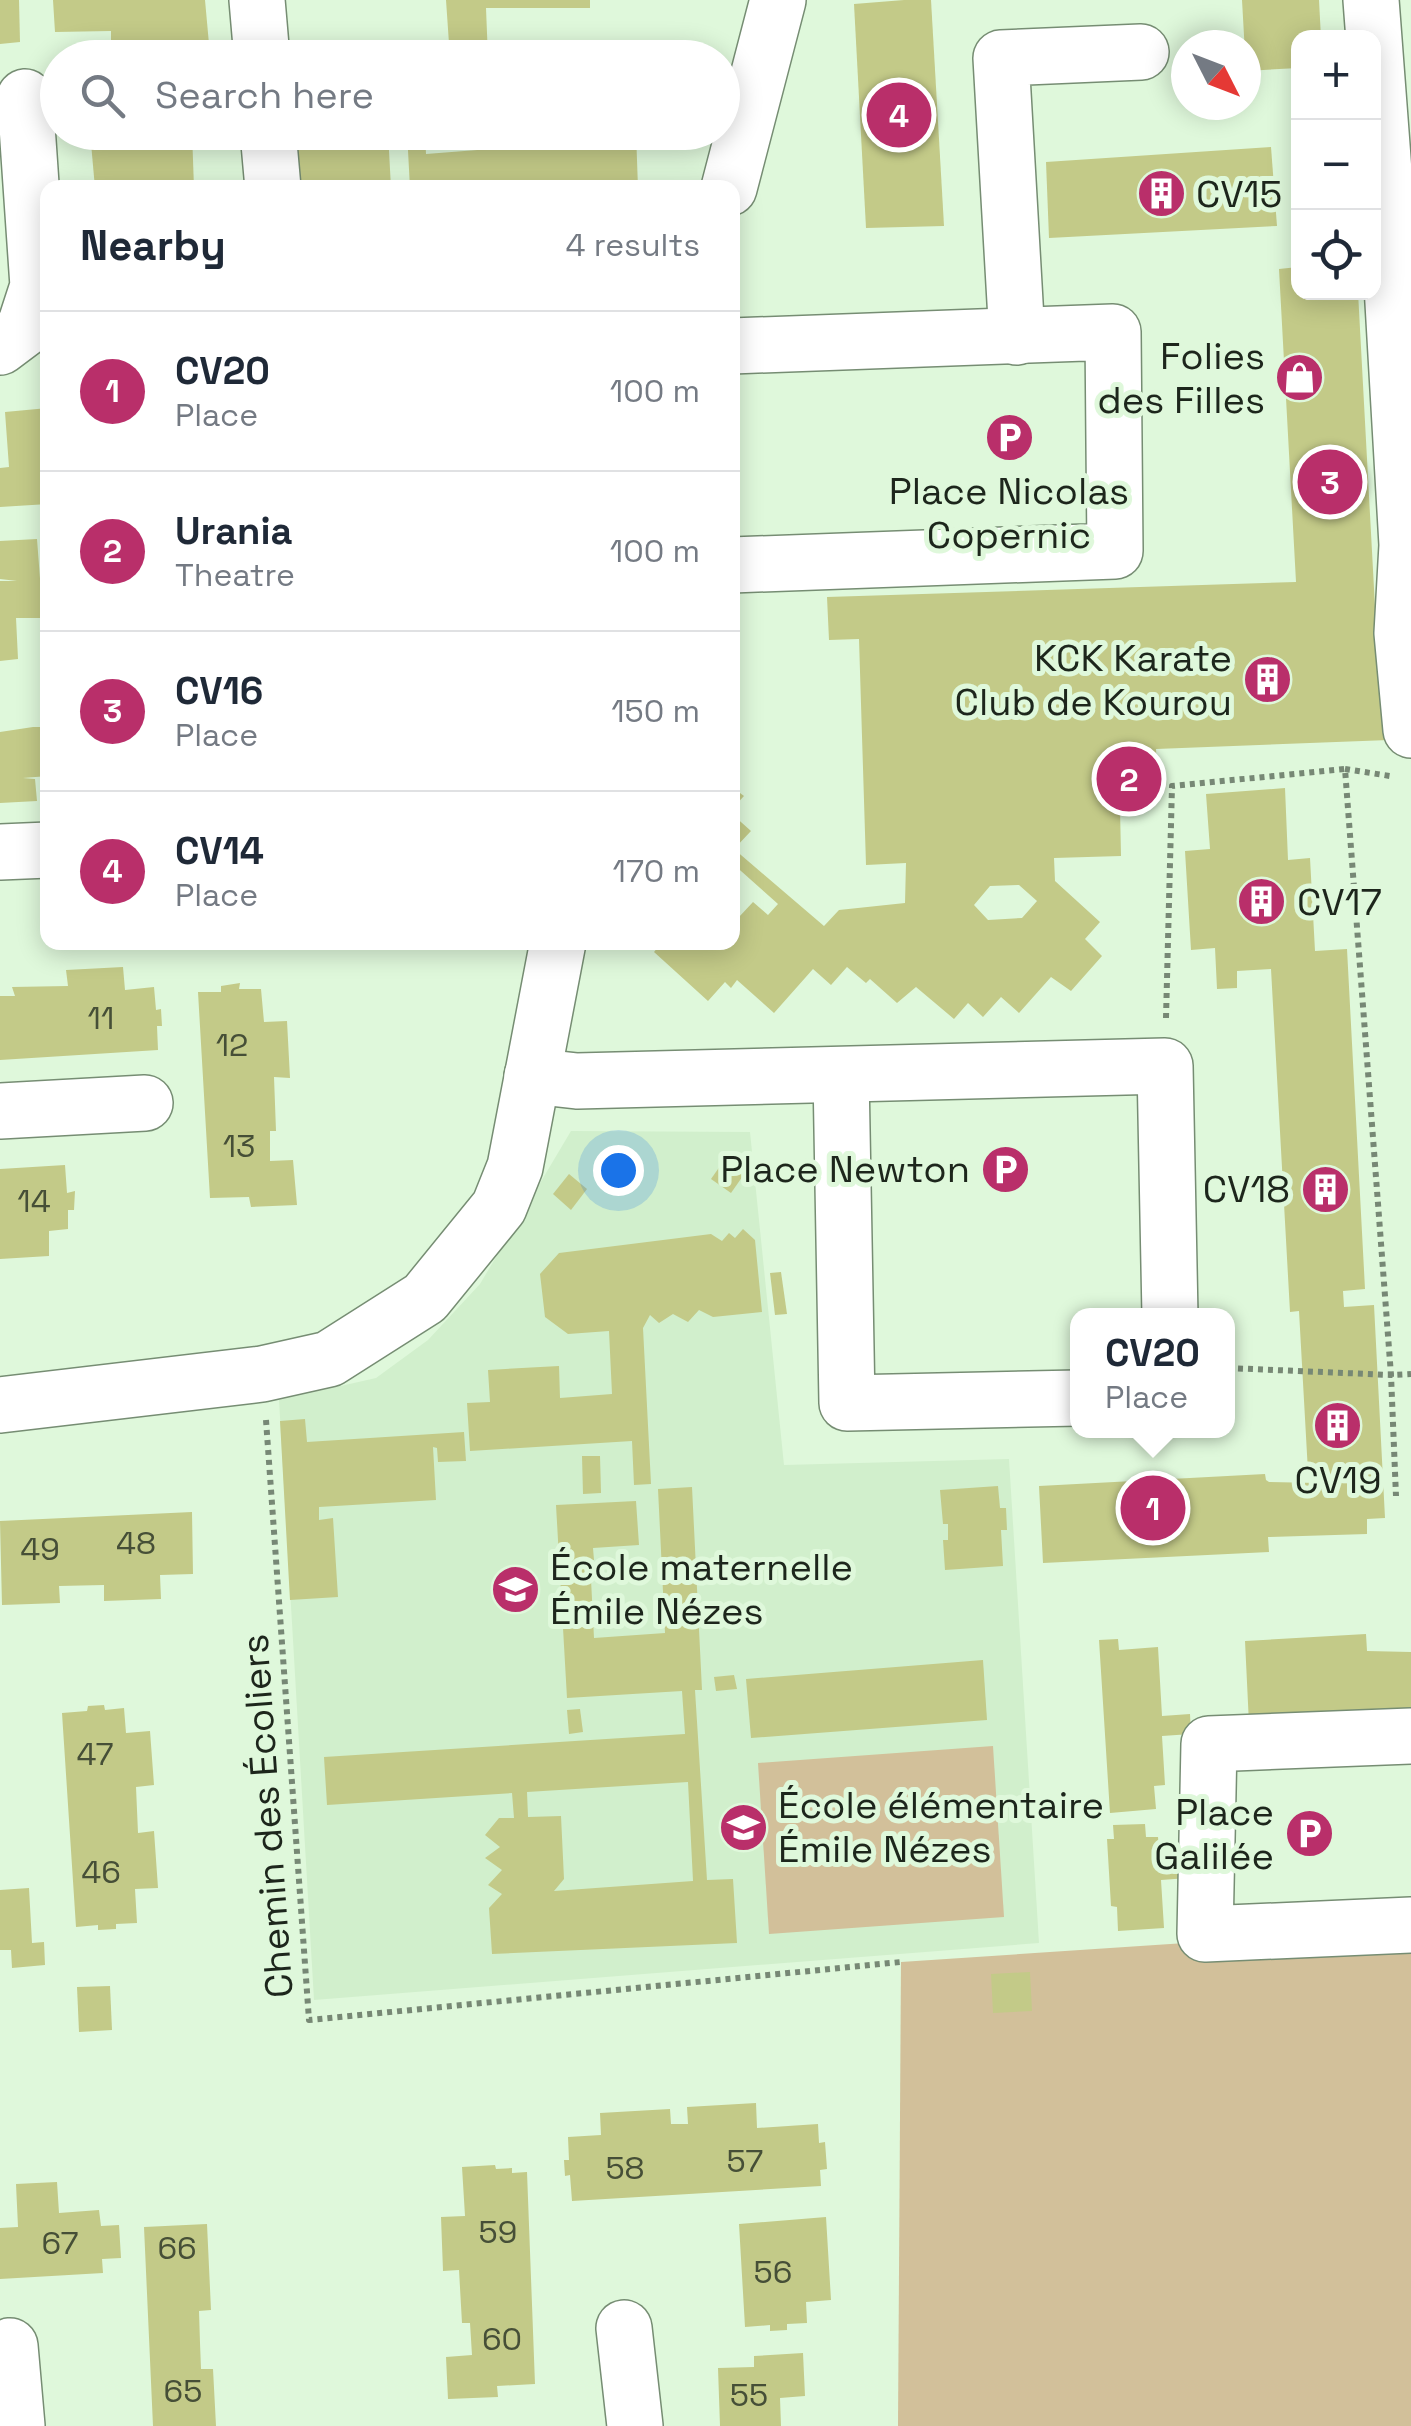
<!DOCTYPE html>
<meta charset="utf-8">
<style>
body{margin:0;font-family:"Space Grotesk",sans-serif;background:#f6f6f7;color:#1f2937}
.controls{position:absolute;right:30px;top:30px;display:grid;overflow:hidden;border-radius:20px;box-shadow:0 5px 25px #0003}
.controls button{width:90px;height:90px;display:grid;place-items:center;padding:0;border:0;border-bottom:2px solid #e0e1e3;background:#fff;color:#1f2937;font:50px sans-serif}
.compass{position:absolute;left:1171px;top:30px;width:90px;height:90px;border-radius:50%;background:#fff;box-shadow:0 5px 25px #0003;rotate:132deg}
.you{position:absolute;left:618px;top:1170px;width:35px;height:35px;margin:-25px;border:8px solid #fff;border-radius:50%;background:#1a73e8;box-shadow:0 0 0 15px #1a73e833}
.badge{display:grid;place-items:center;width:65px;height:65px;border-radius:50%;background:#b92f6a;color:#fff;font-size:32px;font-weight:700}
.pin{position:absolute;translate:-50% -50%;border:5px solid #fff;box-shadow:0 2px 10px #0006}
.popup{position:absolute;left:1070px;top:1308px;width:165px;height:130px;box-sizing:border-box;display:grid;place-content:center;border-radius:20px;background:#fff;filter:drop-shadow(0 2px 8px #0005);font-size:32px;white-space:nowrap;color:#747a83}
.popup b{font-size:38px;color:#1f2937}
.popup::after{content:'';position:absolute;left:50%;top:100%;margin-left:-20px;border:20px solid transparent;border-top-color:#fff}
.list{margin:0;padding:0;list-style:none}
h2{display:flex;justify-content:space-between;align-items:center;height:130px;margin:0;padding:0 40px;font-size:42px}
h2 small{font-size:32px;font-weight:400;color:#747a83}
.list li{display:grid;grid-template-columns:65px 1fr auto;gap:30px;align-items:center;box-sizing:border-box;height:160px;padding:0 40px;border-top:2px solid #e0e1e3}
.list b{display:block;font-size:38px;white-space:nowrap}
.list p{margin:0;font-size:32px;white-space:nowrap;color:#747a83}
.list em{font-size:32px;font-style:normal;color:#747a83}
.icon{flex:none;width:55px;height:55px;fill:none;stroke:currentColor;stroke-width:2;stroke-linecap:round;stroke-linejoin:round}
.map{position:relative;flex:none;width:1411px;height:2426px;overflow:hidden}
.search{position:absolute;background:#fff;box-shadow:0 5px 25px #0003;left:40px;top:40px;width:700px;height:110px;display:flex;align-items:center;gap:25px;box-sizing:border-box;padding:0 35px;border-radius:55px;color:#747a83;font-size:38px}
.panel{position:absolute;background:#fff;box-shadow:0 5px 25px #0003;left:40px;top:180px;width:700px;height:770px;border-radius:20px}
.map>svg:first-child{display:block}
.built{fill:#d1efcc}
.green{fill:#d2c09a}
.building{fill:#c3ca88;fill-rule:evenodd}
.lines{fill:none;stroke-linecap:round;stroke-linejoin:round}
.minor-casing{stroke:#768d73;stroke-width:58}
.path{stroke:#778875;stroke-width:6;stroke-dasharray:5 5;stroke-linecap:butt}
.minor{stroke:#fff;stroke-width:55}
.labels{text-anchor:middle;stroke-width:10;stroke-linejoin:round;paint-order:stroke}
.number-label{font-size:32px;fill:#464f37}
.poi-label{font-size:38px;fill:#1d261c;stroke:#dff8db;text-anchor:end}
.street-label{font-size:38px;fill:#1d261c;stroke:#dff8db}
</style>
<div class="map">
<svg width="1411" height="2426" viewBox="0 0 1411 2426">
<rect width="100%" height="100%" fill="#dff8db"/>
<polygon class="built" points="571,1131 750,1132 784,1465 1009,1459 1039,1943 314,2000 279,1400 376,1378 428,1340 480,1284"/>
<g class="green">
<polygon points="993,1746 1004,1917 769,1934 758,1763"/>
<polygon points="1411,1928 1411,2426 898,2426 901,1962"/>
</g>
<g class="building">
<polygon points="0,0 19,0 20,42 0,44"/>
<polygon points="53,0 205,0 209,44 169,46 169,52 111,55 111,31 55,32"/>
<polygon points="446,0 590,0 590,8 486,8 488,58 450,58"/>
<polygon points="904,0 931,0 944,226 866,228 854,4"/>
<polygon points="1242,0 1319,0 1321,38 1298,38 1298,68 1246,71"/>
<polygon points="90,132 192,132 194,188 95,188"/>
<polygon points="291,132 388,132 391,188 353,188 353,181 295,184"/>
<polygon points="407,132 425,132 426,154 490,149 446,150 445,132 636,132 638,188 410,188"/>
<polygon points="1271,147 1277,226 1049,238 1046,162"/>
<path d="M1298 267V292H1358L1375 607H1385L1389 740 1156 749 1158 791 1130 792 1131 808H1120L1121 856 1054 858 1055 881 1100 922 1085 939 1102 956 1071 991 1051 977 1019 1013 1001 997 983 1017 968 1003 954 1019 916 987 897 1003 870 979 866 983 847 967 831 985 813 969 774 1013 737 980 731 988 725 982 708 1001 654 952 662 942H732V905L740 911 737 914 739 917 753 902 768 915 778 904 732 863V814L751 831 734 849 824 926 839 910 905 903 906 863 866 865 859 639 829 640 827 597 1296 582 1279 269ZM1019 885 1037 901 1022 918 988 920 974 905 990 886Z"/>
<polygon points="48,408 48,504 0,507 0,468 9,467 5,412"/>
<polygon points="37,539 43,618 16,618 18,659 0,661 0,581 17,581 0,579 0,541"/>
<polygon points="33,727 48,727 48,776 23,778 35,779 37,801 0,803 0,732"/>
<polygon points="732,787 744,796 732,809"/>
<polygon points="1285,788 1288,860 1310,858 1315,951 1347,949 1365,1289 1343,1291 1344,1307 1374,1305 1385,1518 1367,1519 1367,1534 1268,1537 1269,1552 1043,1563 1039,1486 1265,1474 1266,1480 1269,1482 1317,1483 1317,1472 1308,1472 1299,1311 1290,1312 1271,969 1237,971 1237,988 1217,989 1215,948 1191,950 1185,851 1210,849 1206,794"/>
<polygon points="123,967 125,990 154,987 156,1010 161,1009 162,1026 157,1026 158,1050 0,1060 0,996 15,996 12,987 68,986 66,970"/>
<polygon points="240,983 239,989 261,989 264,1022 287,1021 290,1078 274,1077 276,1131 270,1131 270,1161 293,1160 297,1205 251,1207 249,1197 210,1198 198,992 221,992 221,986"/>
<polygon points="725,1159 745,1173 731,1193 711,1179"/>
<polygon points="65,1165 67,1193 75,1191 74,1210 68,1210 68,1229 49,1231 49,1256 0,1259 0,1169"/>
<polygon points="569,1174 587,1189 571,1210 553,1194"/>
<polygon points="743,1229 755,1240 762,1312 713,1317 699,1310 688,1322 673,1314 659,1323 650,1315 643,1328 651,1484 634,1485 632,1441 470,1451 467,1403 490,1402 488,1370 559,1366 560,1398 612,1394 609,1331 568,1334 545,1317 540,1274 559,1253 711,1234 722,1241 729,1233 735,1238"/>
<polygon points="781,1272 787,1314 775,1315 770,1273"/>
<polygon points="305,1419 307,1442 464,1432 466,1461 438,1462 437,1448 433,1447 436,1500 319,1507 319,1520 333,1518 338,1597 290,1600 280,1421"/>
<polygon points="582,1456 600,1456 601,1493 583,1494"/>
<polygon points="998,1486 1000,1508 1006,1508 1007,1530 1001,1530 1003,1566 945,1570 943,1540 948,1540 948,1524 943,1524 940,1490"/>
<path d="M692 1487 702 1690H695L707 1880 733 1879 737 1943 492 1954 489 1908 502 1894 488 1885 502 1870 485 1858 500 1847 485 1835 499 1818H514L512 1793 327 1805 324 1757 685 1734 682 1691 567 1698 556 1505 636 1501 639 1545 593 1548 594 1560H590L594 1638 665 1633 658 1489ZM688 1782 693 1881 554 1891 564 1879 561 1816 528 1817 527 1792Z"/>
<polygon points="192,1512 193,1574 160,1575 161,1599 104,1601 104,1585 59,1586 60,1603 2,1605 0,1521"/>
<polygon points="1366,1634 1367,1651 1411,1652 1411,1721 1249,1724 1245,1641"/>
<polygon points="1118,1639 1119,1650 1158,1647 1162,1716 1190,1714 1191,1734 1162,1736 1165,1785 1154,1786 1156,1809 1110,1813 1099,1640"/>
<polygon points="983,1660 987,1720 751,1738 746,1679"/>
<polygon points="734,1675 737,1689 716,1691 714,1677"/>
<polygon points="104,1705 105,1710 124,1708 126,1733 150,1731 154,1785 136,1787 138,1833 154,1831 158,1888 135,1889 137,1923 116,1924 116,1929 98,1930 98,1925 76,1927 62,1713 87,1711 88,1706"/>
<polygon points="580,1709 583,1732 569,1734 567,1710"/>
<polygon points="1145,1824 1146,1837 1158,1837 1160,1859 1188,1857 1188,1878 1161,1880 1164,1928 1118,1931 1117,1907 1111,1906 1107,1839 1114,1839 1113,1825"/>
<polygon points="29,1888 32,1943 44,1942 45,1965 12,1968 11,1950 0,1950 0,1890"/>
<polygon points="1030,1972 1032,2011 993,2013 991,1974"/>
<polygon points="110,1986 112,2030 79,2032 77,1987"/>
<polygon points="756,2103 757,2128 818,2124 819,2143 825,2142 827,2169 820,2170 821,2186 572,2201 570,2175 565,2176 564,2160 569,2160 568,2137 601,2135 600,2113 670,2109 671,2124 688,2124 687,2107"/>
<polygon points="495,2165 496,2169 512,2168 512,2173 527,2172 535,2384 497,2386 498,2397 448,2399 446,2357 472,2355 470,2323 462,2323 459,2270 443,2271 441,2217 465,2216 462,2167"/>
<polygon points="57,2182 59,2213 99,2210 101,2226 119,2225 121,2258 102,2259 103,2273 0,2279 0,2228 18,2227 16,2184"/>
<polygon points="826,2217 831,2300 806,2302 807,2323 787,2324 787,2330 770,2331 770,2325 745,2327 739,2224"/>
<polygon points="207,2224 211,2310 199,2311 200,2343 201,2369 213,2369 216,2426 153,2426 144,2227"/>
<polygon points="803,2353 805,2396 780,2398 781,2426 720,2426 718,2368 754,2367 754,2356"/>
</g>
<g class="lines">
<defs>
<g id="minor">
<polyline points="257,0 262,58"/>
<polyline points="1371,0 1390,251 1407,545 1402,633 1411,730"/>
<polyline points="268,132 273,188"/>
<polyline points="729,188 778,0"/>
<polyline points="1017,337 1001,58 1141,52"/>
<polyline points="732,346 1113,332 1115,551 732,565"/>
<polyline points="0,347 24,329 38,286 25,97"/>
<polyline points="0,852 48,850"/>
<polyline points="841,1075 847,1403 1078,1398"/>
<polyline points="532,1076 577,1081 1165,1066 1170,1316"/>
<polyline points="0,1111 145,1103"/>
<polyline points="0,1405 262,1374 329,1359 425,1298 499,1207 515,1167 558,942"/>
<polyline points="1411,1736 1209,1744 1205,1934 1411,1925"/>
<polyline points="624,2328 635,2426"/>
<polyline points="10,2346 17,2426"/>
</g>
</defs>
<use href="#minor" class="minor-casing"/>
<g class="path">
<polyline points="1345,769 1390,776"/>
<polyline points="1166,1018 1172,786 1345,769 1391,1375 1411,1374"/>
<polyline points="1228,1368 1391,1375 1396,1496"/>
<polyline points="266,1420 309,2020 901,1962"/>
</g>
<use href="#minor" class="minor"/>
</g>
<defs>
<symbol id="building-disc" viewBox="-11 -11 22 22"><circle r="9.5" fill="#b92f6a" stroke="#dff8db"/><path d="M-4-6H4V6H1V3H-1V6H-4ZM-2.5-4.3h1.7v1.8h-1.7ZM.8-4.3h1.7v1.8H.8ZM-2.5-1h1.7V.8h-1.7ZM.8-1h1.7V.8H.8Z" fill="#fff"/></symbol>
<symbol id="shop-disc" viewBox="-11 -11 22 22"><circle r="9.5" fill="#b92f6a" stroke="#dff8db"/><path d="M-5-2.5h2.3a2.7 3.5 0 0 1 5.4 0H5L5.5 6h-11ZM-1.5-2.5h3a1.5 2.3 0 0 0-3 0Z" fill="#fff"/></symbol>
<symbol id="parking-disc" viewBox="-11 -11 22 22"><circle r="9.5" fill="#b92f6a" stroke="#dff8db"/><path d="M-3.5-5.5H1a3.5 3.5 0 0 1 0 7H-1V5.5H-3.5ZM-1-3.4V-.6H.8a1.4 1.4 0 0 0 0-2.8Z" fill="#fff"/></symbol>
<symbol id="school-disc" viewBox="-11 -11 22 22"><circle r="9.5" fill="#b92f6a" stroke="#dff8db"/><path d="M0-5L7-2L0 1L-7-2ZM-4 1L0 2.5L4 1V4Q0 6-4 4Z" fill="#fff"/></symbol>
</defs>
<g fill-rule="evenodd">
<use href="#building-disc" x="1134" y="166" width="55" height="55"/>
<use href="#shop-disc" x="1272" y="350" width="55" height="55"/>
<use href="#parking-disc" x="982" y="410" width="55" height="55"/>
<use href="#building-disc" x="1240" y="652" width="55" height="55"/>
<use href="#building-disc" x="1234" y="874" width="55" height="55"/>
<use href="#parking-disc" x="978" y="1142" width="55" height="55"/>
<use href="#building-disc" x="1298" y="1162" width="55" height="55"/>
<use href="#building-disc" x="1310" y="1398" width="55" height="55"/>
<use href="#school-disc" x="488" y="1562" width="55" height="55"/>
<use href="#school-disc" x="716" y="1800" width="55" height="55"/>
<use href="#parking-disc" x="1282" y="1806" width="55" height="55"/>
</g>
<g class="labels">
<g class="number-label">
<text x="101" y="1029">11</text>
<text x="232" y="1056">12</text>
<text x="239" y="1157">13</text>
<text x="34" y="1212">14</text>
<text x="136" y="1554">48</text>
<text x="40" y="1560">49</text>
<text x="95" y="1765">47</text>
<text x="101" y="1883">46</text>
<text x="745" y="2172">57</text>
<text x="625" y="2179">58</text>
<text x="498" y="2243">59</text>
<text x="60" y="2254">67</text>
<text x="177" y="2259">66</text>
<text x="773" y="2283">56</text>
<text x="502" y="2350">60</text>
<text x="183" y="2402">65</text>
<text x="749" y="2406">55</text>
</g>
<g class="poi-label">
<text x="1196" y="207" text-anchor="start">CV15</text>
<text x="1265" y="369">Folies<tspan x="1265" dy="44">des Filles</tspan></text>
<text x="1009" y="504" text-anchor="middle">Place Nicolas<tspan x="1009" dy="44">Copernic</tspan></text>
<text x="1232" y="671">KCK Karate<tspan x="1232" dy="44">Club de Kourou</tspan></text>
<text x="1297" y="915" text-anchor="start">CV17</text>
<text x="970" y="1182">Place Newton</text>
<text x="1290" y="1202">CV18</text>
<text x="1338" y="1493" text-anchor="middle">CV19</text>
<text x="550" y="1580" text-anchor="start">École maternelle<tspan x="550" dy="44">Émile Nézes</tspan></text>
<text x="778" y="1818" text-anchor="start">École élémentaire<tspan x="778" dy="44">Émile Nézes</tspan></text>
<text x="1274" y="1825">Place<tspan x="1274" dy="44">Galilée</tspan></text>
</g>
<g class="street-label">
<text transform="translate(267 1816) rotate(-94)" y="13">Chemin des Écoliers</text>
</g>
</g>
</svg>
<div class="controls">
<button>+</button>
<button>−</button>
<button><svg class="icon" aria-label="locate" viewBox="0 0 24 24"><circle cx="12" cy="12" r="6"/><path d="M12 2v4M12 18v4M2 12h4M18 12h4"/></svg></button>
</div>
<svg class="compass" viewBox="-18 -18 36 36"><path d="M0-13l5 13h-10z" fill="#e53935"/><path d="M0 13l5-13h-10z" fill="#747a83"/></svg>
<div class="you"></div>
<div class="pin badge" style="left:1153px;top:1508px">1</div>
<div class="popup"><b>CV20</b>Place</div>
<div class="pin badge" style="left:1129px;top:779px">2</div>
<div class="pin badge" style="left:1330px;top:482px">3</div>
<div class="pin badge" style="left:899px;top:115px">4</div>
<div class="search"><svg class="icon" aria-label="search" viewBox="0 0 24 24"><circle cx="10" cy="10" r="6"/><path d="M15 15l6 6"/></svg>Search here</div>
<section class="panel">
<h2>Nearby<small>4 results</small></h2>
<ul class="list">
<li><span class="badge">1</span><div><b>CV20</b><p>Place</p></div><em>100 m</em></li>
<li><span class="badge">2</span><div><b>Urania</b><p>Theatre</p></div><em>100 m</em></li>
<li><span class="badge">3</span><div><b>CV16</b><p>Place</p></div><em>150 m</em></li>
<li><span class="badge">4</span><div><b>CV14</b><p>Place</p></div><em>170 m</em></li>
</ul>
</section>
</div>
